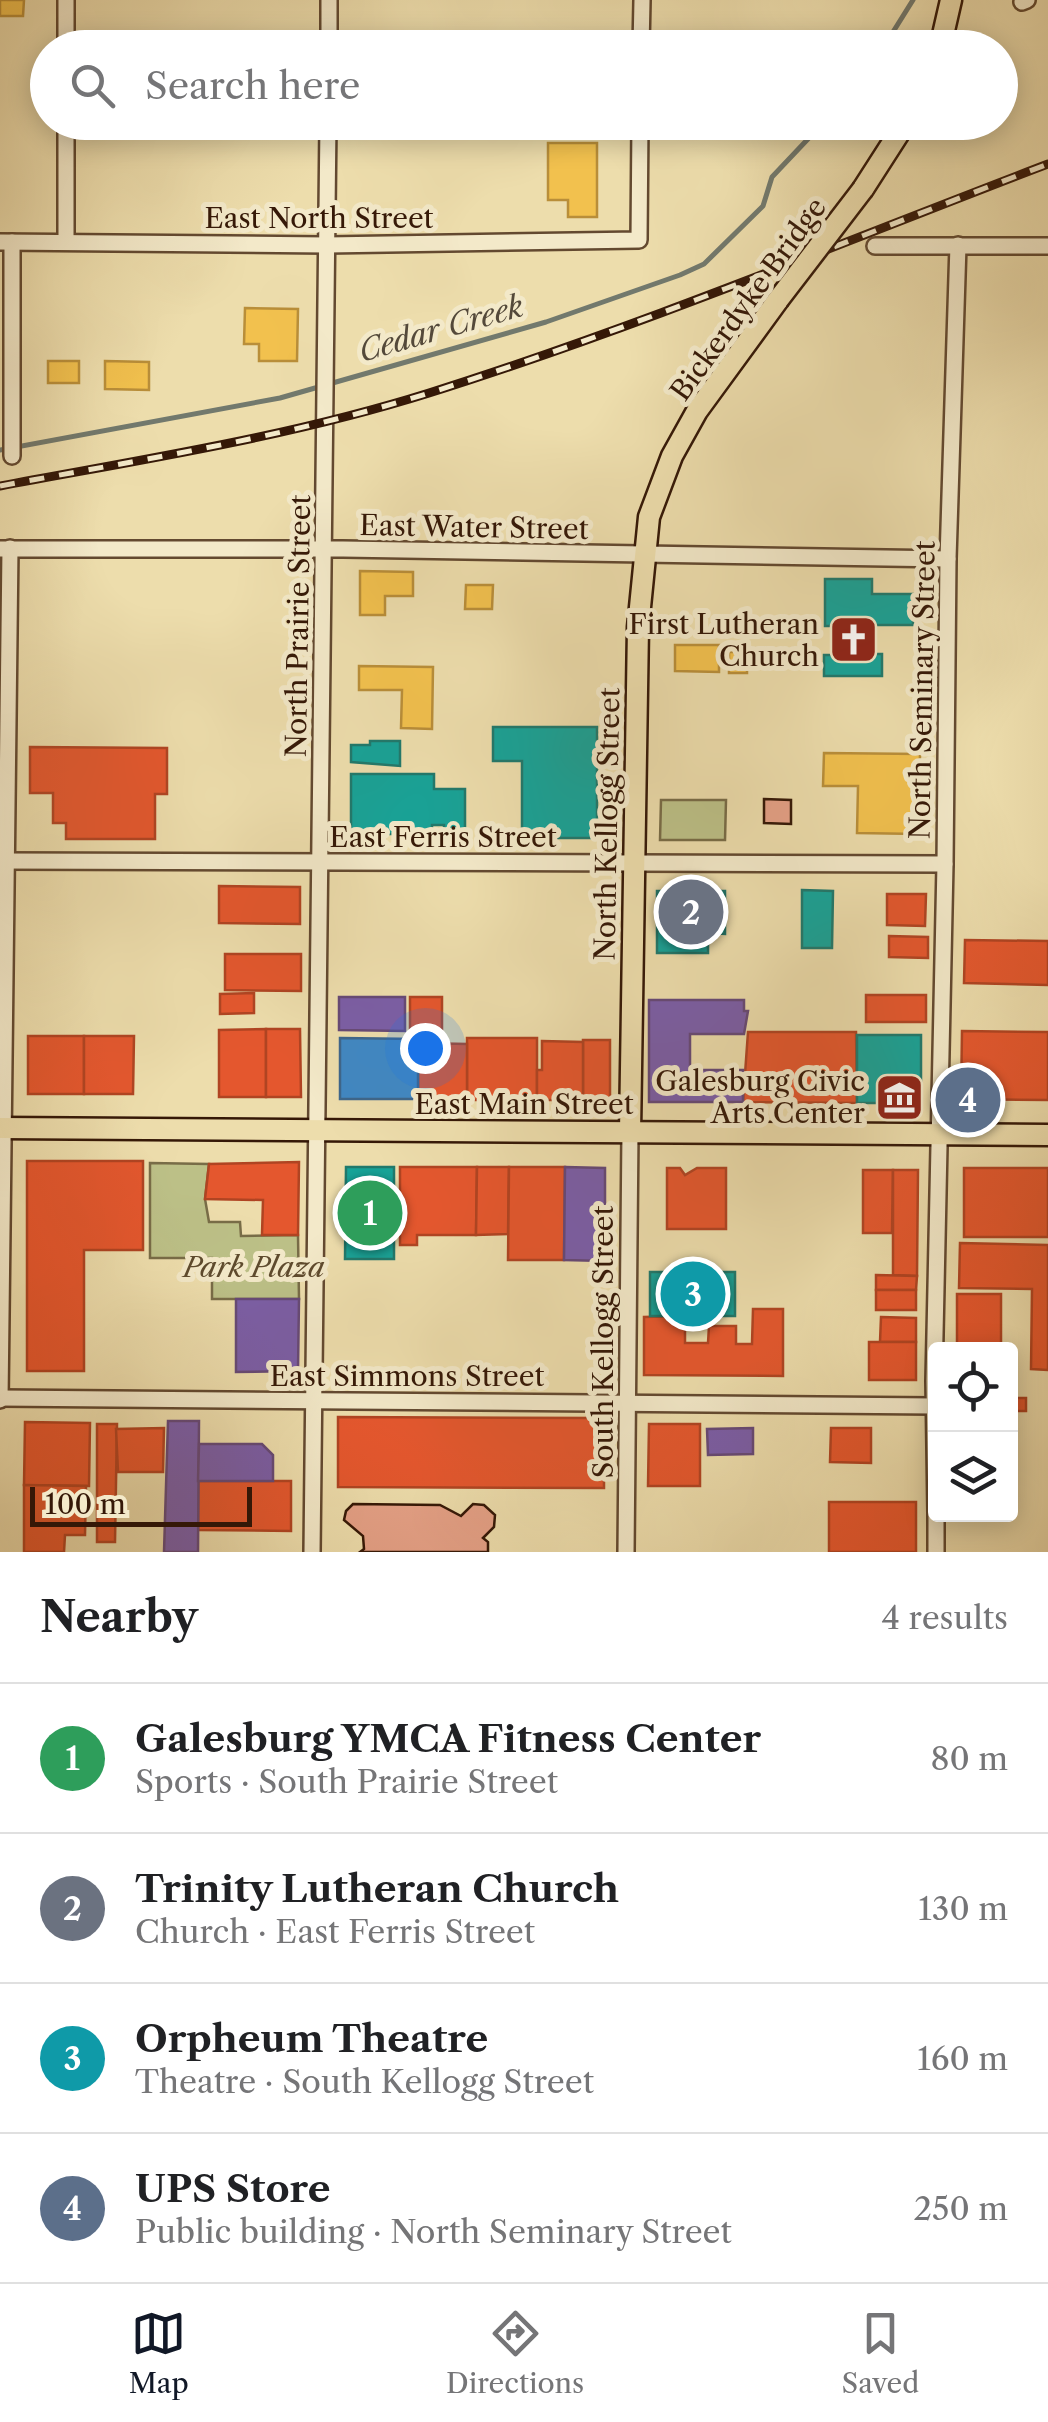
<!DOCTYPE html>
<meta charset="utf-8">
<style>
body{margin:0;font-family:"Libre Caslon Text",serif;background:#f6f6f6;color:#202124}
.controls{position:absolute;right:30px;bottom:30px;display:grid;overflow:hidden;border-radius:10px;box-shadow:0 5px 25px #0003}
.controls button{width:90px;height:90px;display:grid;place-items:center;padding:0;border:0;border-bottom:2px solid #e0e0e0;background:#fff;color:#202124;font:50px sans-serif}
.scale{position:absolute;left:30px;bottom:25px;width:222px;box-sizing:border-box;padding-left:10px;border:5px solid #351807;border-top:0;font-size:28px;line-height:35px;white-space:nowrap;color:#351807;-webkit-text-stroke:8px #f3e9c9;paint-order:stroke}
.you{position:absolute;left:425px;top:1048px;width:35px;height:35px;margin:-25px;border:8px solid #fff;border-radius:50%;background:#1a73e8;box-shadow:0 0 0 15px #1a73e833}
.badge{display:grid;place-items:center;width:65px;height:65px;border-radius:50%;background:#111827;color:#fff;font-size:32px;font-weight:700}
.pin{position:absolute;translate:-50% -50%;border:5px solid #fff;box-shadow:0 2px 10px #0006}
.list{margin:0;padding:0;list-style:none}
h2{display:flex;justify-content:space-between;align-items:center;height:130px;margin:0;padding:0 40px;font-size:42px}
h2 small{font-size:32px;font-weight:400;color:#757577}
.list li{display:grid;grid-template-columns:65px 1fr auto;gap:30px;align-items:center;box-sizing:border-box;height:150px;padding:0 40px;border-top:2px solid #e0e0e0}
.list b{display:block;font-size:38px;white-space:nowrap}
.list p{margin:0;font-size:32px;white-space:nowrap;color:#757577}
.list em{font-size:32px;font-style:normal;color:#757577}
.icon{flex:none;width:55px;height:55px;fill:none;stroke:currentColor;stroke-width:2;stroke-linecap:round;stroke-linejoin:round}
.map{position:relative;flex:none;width:1048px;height:1552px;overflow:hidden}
.search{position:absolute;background:#fff;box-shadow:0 5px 25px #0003;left:30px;right:30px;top:30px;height:110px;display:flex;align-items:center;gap:25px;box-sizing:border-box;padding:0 35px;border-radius:55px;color:#757577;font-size:38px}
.sheet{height:730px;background:#fff}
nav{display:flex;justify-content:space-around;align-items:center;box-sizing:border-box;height:140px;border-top:2px solid #e0e0e0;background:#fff;font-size:28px;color:#757577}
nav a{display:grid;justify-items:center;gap:5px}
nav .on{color:#111827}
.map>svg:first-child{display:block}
.green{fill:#bcc087;stroke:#786c47;stroke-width:2.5}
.homes{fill:#f2c14e;stroke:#b98e39;stroke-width:2.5}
.shops{fill:#e4572e;stroke:#b04422;stroke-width:2.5}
.offices{fill:#7b5ea7;stroke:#664977;stroke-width:2.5}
.schools{fill:#3f88c5;stroke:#3c668c;stroke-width:2.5}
.public{fill:#17a398;stroke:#20796c;stroke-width:2.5}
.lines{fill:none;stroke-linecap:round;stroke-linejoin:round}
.stream{stroke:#72796d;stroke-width:5}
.building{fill:#e5a187;stroke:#351807;stroke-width:2.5}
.minor-casing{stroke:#634930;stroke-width:20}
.major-casing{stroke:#351807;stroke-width:25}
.minor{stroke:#f3e9c9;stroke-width:15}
.major{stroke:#edddac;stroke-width:20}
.rail-casing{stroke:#351807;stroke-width:9}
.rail{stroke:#f3e9c9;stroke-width:5;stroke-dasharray:15;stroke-linecap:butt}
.major-bridge-casing{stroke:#351807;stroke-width:25;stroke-linecap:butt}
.major-bridge{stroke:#edddac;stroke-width:20}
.labels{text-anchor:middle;stroke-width:10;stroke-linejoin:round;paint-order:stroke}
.street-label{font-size:28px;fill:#351807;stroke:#f3e9c9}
.poi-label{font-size:28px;fill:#351807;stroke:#f3e9c9;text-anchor:end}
.park-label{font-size:28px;font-style:italic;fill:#5e4a2d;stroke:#f3e9c9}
.water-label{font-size:30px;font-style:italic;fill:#54493a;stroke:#f3e9c9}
</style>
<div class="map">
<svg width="1048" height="1552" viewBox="0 0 1048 1552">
<rect width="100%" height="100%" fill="#edddac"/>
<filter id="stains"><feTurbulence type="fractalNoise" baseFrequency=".002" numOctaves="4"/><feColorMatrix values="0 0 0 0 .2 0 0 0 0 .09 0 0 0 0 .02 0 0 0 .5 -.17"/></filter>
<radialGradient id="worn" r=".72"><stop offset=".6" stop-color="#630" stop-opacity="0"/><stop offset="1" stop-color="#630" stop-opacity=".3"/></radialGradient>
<g class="green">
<polygon points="661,800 726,800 725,840 660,840"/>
<polygon points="150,1163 209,1164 205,1199 209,1222 240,1222 241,1236 298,1235 299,1299 212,1299 212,1258 150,1258"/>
</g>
<g class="homes">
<polygon points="0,0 24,0 23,16 0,16"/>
<polygon points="548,143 597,143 597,217 568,217 568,200 548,200"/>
<polygon points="245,308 298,309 297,361 259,361 259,344 244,344"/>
<rect x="48" y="361" width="31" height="22"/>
<polygon points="105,361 149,362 149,390 105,389"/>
<polygon points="360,571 413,572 413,596 385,596 385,615 360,615"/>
<polygon points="466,585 493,585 492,609 465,609"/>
<polygon points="675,645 719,645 719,672 675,671"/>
<rect x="729" y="652" width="18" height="21"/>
<polygon points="359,666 433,667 432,729 401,728 402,690 359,690"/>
<polygon points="824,753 920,754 919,834 857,833 858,786 823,786"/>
</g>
<g class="shops">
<polygon points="30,747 167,748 167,794 155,794 155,839 66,839 66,823 53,823 53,793 30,793"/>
<polygon points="219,886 300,887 300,924 219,923"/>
<polygon points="887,894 926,894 925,926 887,925"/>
<polygon points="889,936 928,937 928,958 889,957"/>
<polygon points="965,940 1048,941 1048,985 964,983"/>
<polygon points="225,954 301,954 301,991 225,990"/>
<polygon points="254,993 254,1013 220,1014 220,994"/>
<rect x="866" y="995" width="60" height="27"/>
<rect x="410" y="997" width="32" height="33"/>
<polygon points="266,1029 266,1097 219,1097 219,1030"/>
<polygon points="266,1029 300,1029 301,1097 266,1097"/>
<polygon points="962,1031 1048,1032 1048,1100 961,1099"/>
<polygon points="748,1032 856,1032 857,1103 743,1102"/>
<rect x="28" y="1036" width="56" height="58"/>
<polygon points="84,1036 134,1036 133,1094 84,1094"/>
<rect x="467" y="1038" width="70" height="62"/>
<rect x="583" y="1040" width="27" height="60"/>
<polygon points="542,1041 583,1042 583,1100 537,1100 537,1070 542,1070"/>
<polygon points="418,1043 467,1044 467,1100 418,1099"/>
<polygon points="27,1161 143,1161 143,1250 84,1250 84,1371 27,1371"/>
<polygon points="299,1162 298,1235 262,1235 263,1200 205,1199 209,1164"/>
<polygon points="400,1167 477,1167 476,1235 417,1235 417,1245 400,1245"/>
<polygon points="477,1167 509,1167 508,1234 476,1235"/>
<polygon points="509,1167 565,1167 564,1260 508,1260"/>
<polygon points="667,1168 680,1168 685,1175 697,1168 726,1168 726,1229 667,1229"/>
<rect x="964" y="1168" width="84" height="69"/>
<polygon points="863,1170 893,1170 892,1233 863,1233"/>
<polygon points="893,1170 918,1170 917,1276 893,1275"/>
<polygon points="960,1243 1048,1245 1048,1370 1031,1369 1032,1289 959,1288"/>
<polygon points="876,1275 917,1276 916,1290 876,1290"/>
<rect x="876" y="1290" width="40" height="20"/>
<rect x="957" y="1294" width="44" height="56"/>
<polygon points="753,1309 783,1309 783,1376 644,1375 644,1317 685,1316 685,1343 708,1343 709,1326 736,1326 736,1344 752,1344"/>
<polygon points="881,1317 916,1318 916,1342 880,1342"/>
<rect x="869" y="1342" width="47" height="38"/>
<polygon points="1010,1384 1015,1384 1015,1398 1026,1398 1026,1411 1010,1411"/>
<polygon points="338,1417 604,1418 604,1488 338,1487"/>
<polygon points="25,1422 90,1423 89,1486 24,1485"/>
<polygon points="97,1424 117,1424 115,1542 97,1542"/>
<polygon points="649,1424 700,1424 700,1486 648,1486"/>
<polygon points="164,1428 163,1472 118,1472 116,1429"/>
<polygon points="831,1428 871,1428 871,1463 830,1462"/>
<polygon points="198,1481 291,1481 291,1531 198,1530"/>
<polygon points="24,1485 86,1486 85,1535 65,1535 64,1552 24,1552"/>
<rect x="829" y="1502" width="87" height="50"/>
</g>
<g class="offices">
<polygon points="339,997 405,997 405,1031 339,1030"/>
<polygon points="649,1000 744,1000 744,1011 748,1011 744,1034 690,1034 690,1070 743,1070 743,1102 649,1102"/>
<polygon points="565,1167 605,1168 605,1261 564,1260"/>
<polygon points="236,1299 299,1299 298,1371 236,1372"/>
<polygon points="168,1421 199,1421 198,1552 164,1552"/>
<polygon points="753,1428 753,1454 708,1455 707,1429"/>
<polygon points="199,1444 262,1444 273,1455 273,1481 198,1481"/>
</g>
<polygon class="schools" points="340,1038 418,1039 418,1099 340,1099"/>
<g class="public">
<polygon points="825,579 872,579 872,594 913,594 913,625 875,625 875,654 882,654 882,676 824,676 824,655 834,655 834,626 825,626"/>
<polygon points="493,727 597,727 597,838 522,838 522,761 493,761"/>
<polygon points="370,741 400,741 400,766 351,762 351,745 370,745"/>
<polygon points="351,774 434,774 434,789 465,789 465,834 444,834 444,825 432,825 432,834 351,834"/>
<polygon points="802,890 833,891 832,948 802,948"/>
<polygon points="657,891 725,891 725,934 708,933 708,953 657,953"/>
<rect x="857" y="1035" width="64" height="68"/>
<polygon points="346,1167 394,1167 394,1259 345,1259"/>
<rect x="650" y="1272" width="85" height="44"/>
</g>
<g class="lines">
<g class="stream">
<polyline points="883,48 913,0"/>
<polyline points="0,450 280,398 546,322 680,275 704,264 763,206 772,177 824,122"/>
</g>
</g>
<g class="building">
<polygon points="764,799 791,800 791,824 764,823"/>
<polygon points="353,1504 440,1505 461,1516 473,1504 484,1505 495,1515 494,1527 483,1538 488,1542 488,1552 360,1552 364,1549 363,1536 344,1520 346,1511"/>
</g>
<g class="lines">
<defs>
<g id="minor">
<polyline points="66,0 66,48"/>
<polyline points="1022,2 1027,0"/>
<polyline points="329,48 329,0"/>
<polyline points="641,48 642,0"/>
<polyline points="66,122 66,242"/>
<polyline points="0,242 327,245 639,240 640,122"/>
<polyline points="12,242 12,456"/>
<polyline points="875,246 1048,246"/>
<polyline points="0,549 343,549 948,559"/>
<polyline points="0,861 945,864"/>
<polyline points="0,1398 934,1406"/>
<polyline points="0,1400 10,548"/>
<polyline points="936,1513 934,1381 945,864 948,559 958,245"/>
<polyline points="936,1514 936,1552"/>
<polyline points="312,1552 328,122"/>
<polyline points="626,1552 630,1132"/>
</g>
<g id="major">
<polyline points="940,48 951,0"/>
<polyline points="863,189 906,122"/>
<polyline points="0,1128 1048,1135"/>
<polyline points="630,1132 638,627 649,517 672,456 697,411 778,300"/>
</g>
</defs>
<use href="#minor" class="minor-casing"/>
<use href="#major" class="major-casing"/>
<use href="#minor" class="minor"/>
<use href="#major" class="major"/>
<defs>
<path id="rail" d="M0 486C144 459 289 437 429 393 639 327 843 242 1048 164"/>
</defs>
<use href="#rail" class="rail-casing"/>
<use href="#rail" class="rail"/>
<defs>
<polyline id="major-bridge" points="778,300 863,189"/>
</defs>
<use href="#major-bridge" class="major-bridge-casing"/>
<use href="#major-bridge" class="major-bridge"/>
</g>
<defs>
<symbol id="church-square" viewBox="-11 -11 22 22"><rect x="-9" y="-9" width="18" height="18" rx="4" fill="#8f2418" stroke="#f3e9c9"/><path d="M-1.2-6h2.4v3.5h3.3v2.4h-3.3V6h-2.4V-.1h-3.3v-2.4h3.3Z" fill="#fff"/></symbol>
<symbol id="museum-square" viewBox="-11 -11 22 22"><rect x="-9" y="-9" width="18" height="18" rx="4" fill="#8f2418" stroke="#f3e9c9"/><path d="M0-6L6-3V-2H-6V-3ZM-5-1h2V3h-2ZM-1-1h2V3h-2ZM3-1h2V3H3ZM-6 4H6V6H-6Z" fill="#fff"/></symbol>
</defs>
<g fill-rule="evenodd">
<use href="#church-square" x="826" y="612" width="55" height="55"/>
<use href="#museum-square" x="872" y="1070" width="55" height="55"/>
</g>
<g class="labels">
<g class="street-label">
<text x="319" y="228">East North Street</text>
<text transform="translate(748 299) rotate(-54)" y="10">Bickerdyke Bridge</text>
<text transform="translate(474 527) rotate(1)" y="10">East Water Street</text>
<text transform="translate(298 626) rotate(-89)" y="10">North Prairie Street</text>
<text transform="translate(922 690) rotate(-89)" y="10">North Seminary Street</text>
<text transform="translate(607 824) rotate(-89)" y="10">North Kellogg Street</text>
<text x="443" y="847">East Ferris Street</text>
<text x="524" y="1114">East Main Street</text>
<text transform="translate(603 1342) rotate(-90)" y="10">South Kellogg Street</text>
<text x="407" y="1386">East Simmons Street</text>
</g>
<g class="poi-label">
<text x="819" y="634">First Lutheran<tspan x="819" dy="32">Church</tspan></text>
<text x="865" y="1091">Galesburg Civic<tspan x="865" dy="32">Arts Center</tspan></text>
</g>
<g class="park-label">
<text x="254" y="1277">Park Plaza</text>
</g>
<g class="water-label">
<text transform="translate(441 329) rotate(-16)" y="10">Cedar Creek</text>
</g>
</g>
<rect width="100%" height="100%" filter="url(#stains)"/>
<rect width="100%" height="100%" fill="url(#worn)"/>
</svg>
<div class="controls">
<button><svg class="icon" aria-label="locate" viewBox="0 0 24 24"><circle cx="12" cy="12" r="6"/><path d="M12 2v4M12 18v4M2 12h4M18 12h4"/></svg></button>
<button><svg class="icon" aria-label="layers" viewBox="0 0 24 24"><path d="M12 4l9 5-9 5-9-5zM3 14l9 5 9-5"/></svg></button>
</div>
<div class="scale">100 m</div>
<div class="you"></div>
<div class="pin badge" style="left:370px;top:1213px;background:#2e9e5b">1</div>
<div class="pin badge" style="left:691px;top:912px;background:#6b7280">2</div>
<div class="pin badge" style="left:693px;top:1294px;background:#0f9aa8">3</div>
<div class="pin badge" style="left:968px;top:1100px;background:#5c6f8a">4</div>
<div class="search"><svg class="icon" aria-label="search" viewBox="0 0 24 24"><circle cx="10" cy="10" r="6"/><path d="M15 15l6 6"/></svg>Search here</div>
</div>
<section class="sheet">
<h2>Nearby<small>4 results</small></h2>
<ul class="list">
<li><span class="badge" style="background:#2e9e5b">1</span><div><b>Galesburg YMCA Fitness Center</b><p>Sports · South Prairie Street</p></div><em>80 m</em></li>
<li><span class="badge" style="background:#6b7280">2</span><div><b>Trinity Lutheran Church</b><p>Church · East Ferris Street</p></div><em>130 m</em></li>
<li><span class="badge" style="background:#0f9aa8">3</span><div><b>Orpheum Theatre</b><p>Theatre · South Kellogg Street</p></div><em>160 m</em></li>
<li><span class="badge" style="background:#5c6f8a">4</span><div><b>UPS Store</b><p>Public building · North Seminary Street</p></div><em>250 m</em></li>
</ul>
</section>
<nav>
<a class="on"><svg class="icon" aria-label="map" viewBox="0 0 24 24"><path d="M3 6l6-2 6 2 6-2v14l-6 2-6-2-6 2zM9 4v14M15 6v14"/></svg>Map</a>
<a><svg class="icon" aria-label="directions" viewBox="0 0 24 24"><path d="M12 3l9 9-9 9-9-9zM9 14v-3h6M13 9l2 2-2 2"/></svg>Directions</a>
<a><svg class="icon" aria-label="saved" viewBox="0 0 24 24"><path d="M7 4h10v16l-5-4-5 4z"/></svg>Saved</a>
</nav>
